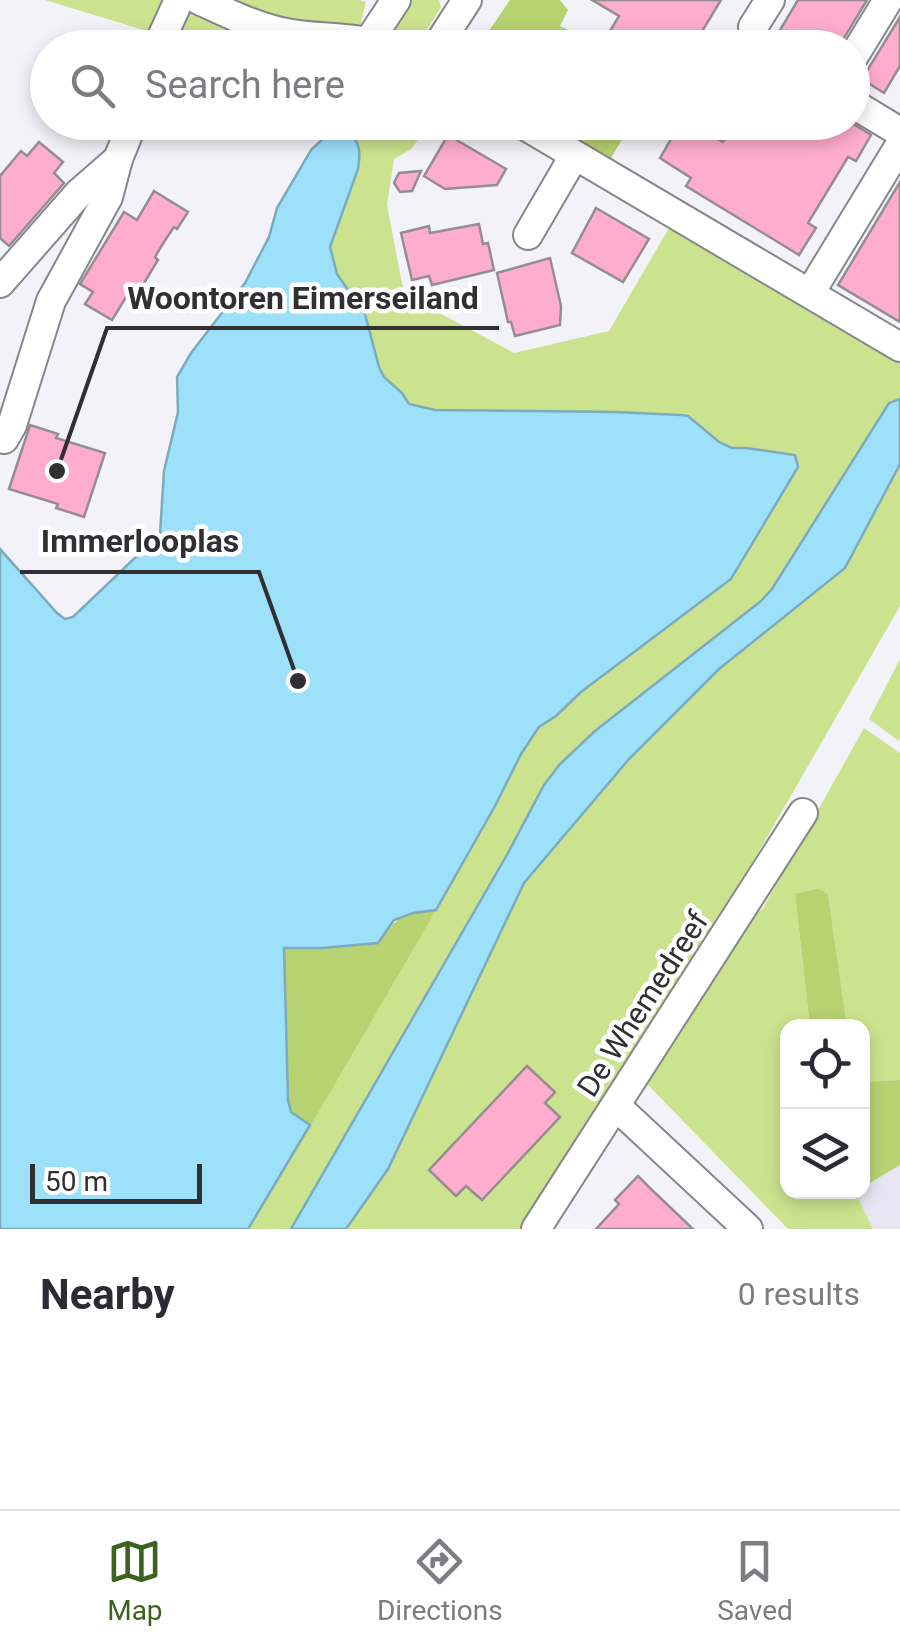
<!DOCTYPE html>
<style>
body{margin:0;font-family:Roboto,sans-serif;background:#f2f2f3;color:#2b2b33}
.controls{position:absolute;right:30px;bottom:30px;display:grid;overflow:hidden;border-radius:20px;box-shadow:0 5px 15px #0003}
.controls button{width:90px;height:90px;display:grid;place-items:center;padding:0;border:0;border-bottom:2px solid #e1e1e2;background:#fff;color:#2b2b33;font:50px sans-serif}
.scale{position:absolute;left:30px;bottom:25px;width:172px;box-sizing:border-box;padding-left:10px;border:5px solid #302f32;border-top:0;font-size:28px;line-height:35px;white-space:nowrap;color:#302f32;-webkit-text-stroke:8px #fff;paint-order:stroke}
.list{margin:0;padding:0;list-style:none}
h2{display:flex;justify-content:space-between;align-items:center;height:130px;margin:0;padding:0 40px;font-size:42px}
h2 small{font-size:32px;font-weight:400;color:#7c7c81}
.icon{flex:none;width:55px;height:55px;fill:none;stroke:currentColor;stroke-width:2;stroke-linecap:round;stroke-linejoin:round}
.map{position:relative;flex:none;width:900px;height:1229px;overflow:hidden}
.search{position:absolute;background:#fff;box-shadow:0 5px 15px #0003;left:30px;right:30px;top:30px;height:110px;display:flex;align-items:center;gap:25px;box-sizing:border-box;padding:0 35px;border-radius:55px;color:#7c7c81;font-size:38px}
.sheet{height:280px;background:#fff}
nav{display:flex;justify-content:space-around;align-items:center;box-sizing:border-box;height:140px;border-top:2px solid #e1e1e2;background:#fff;font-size:28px;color:#7c7c81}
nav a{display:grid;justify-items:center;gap:5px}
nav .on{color:#3c631d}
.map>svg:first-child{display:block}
.built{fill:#e7e5f2}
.green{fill:#cbe38f}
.forest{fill:#b7d270}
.water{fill:#9ce0fa;stroke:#7cabbe;stroke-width:2.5}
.building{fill:#feadcc;stroke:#948e90;stroke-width:2.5}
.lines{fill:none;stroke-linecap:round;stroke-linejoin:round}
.minor-casing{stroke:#87868b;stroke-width:32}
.minor{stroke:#fff;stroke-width:28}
.labels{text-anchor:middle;stroke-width:9;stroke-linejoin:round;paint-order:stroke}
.street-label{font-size:30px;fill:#302f32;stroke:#fff}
.leader{fill:none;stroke:#302f32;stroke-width:4}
.callout-dot{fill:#302f32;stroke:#fff;stroke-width:4}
.callout-label{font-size:32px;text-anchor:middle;font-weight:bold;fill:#302f32;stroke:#fff;stroke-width:9;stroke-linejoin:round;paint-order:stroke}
</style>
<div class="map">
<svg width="900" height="1229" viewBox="0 0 900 1229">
<rect width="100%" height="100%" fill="#f3f2f8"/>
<polygon class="built" points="900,1165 900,1229 867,1229 855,1192 862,1192 863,1187"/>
<g class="green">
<polygon points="45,0 162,0 161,8 150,32"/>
<polygon points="226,0 359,0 366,2 359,31 298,25"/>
<polygon points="405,0 439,0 441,7 420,41 404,47 394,43 389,31"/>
<polygon points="198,10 341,47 200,47 171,39 180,17"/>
<polygon points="330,123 431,123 411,149 394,159 387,205 404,294 514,353 609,331 669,228 900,361 900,399 889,403 772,589 761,602 595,731 571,752 544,785 508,853 291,1229 248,1229 461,867 521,754 539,727 556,716 581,692 731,579 798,467 747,448 732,448 719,442 688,416 681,415 614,412 435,410 409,404 402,393 384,377 378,367 365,314 337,274 330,247 358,169 359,146 343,134 328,134"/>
<polygon points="900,464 900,606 735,893 662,1014 523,1229 346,1229 388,1169 524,883 629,759 719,669 845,568"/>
<polygon points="900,659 900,738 899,741 869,719"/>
<polygon points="864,728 900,753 900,1080 863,1082 862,1026 847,1026 828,894 795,894 810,1026 788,1026 788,1192 855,1192 873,1229 788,1229 647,1084 739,931 763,908"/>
</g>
<g class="forest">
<polygon points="510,0 560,0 568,10 560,26 599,45 598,48 478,47"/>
<polygon points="626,122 630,126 611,158 551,123"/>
<polygon points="818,889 828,894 847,1026 810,1026 795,894"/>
<path d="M436 910 318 1113 310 1125 291 1112 288 1100 284 947 322 948 387 933C398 913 416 912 436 910Z"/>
<polygon points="900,1080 900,1165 863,1187 863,1082"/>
</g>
<g class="water">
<path d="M328 134 352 135C361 146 360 155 358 169L330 247 337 274 365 314 379 367 384 377 402 393 409 404 435 410 614 412 681 415 688 416 719 442 732 448H746L795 455 798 467 731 579 581 692 556 716 539 727 521 754 495 806 436 910 413 913 394 920 378 943 322 948H284L288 1100 291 1112 310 1125 248 1229H0V549L57 613 65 619 73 617 160 534 164 471 178 412 177 377 191 353 245 283 269 237 277 208 311 150Z"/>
<polygon points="900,399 900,464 845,568 719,669 629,759 524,883 388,1169 346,1229 291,1229 508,853 544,785 560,764 595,731 761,601 772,589 889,403"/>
</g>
<g class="building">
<polygon points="592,0 721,0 692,48 600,48 619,16"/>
<polygon points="798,0 867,0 838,48 832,48 809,34 803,44 780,30"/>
<polygon points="900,17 900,66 884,93 862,79"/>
<polygon points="681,122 690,122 723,142 735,122 850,122 871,135 856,161 848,157 808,223 816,228 799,255 686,186 691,178 660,158"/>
<polygon points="448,135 506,169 497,185 445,189 424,176"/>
<polygon points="39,142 63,162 54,173 64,183 9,246 0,238 0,176 21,151 27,156"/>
<polygon points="421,171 412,191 400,192 394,183 399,173"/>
<polygon points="900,182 900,322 838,285"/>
<polygon points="154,191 188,212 177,229 174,227 164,242 155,257 158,260 138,293 131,289 112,320 85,304 93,292 80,284 124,212 137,220"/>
<polygon points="596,208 649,239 623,282 572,253"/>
<polygon points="479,224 483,244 488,243 494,270 432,285 429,276 412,280 401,233 429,226 430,233"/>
<polygon points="550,258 561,306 560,325 515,336 511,322 508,322 497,273"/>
<polygon points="30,425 58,434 56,438 105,453 84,517 56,508 58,504 9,489"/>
<polygon points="527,1066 555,1092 545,1103 560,1117 482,1200 466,1186 456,1196 429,1170"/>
<polygon points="638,1176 652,1190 693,1229 596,1229 619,1204 615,1200"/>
</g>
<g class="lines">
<defs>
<g id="minor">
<path d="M199 0C227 13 256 27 286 33 320 40 355 35 387 48"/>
<polyline points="369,41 396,0"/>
<polyline points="157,48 179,0"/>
<polyline points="436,48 467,0"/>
<polyline points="760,48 757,45 753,27 770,0"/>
<polyline points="852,59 888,0"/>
<polyline points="852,103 900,132"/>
<polyline points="519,122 900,347"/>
<polyline points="528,235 574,156"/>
<polyline points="0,283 79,193 118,159"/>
<polyline points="810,293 900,145"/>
<polyline points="0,438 4,439 12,425 51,301 108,197 118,159 133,122"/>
<polyline points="616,1106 748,1229"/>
<polyline points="536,1229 803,813"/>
</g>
</defs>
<use href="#minor" class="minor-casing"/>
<use href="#minor" class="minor"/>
</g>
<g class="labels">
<g class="street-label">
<text transform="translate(643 1004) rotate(-57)" y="10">De Whemedreef</text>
</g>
</g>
<path class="leader" d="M57 471L107 328H499M298 681L259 572H20"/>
<g class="callout-dot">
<circle cx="57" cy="471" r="10"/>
<circle cx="298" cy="681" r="10"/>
</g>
<g class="callout-label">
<text x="303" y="309">Woontoren Eimerseiland</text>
<text x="140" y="552">Immerlooplas</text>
</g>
</svg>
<div class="controls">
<button><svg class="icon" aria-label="locate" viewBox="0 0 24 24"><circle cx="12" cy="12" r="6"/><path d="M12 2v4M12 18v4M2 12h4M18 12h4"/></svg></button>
<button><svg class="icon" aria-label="layers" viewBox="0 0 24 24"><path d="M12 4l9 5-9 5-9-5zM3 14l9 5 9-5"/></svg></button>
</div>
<div class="scale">50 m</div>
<div class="search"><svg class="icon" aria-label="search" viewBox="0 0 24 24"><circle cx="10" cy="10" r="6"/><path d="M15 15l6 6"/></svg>Search here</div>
</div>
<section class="sheet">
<h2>Nearby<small>0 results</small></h2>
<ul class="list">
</ul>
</section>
<nav>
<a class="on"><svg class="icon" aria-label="map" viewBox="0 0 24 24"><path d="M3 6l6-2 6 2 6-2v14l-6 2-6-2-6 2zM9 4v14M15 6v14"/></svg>Map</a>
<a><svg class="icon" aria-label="directions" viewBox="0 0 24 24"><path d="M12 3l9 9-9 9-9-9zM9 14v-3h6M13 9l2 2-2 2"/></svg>Directions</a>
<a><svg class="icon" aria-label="saved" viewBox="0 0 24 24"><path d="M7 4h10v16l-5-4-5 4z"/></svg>Saved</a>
</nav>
